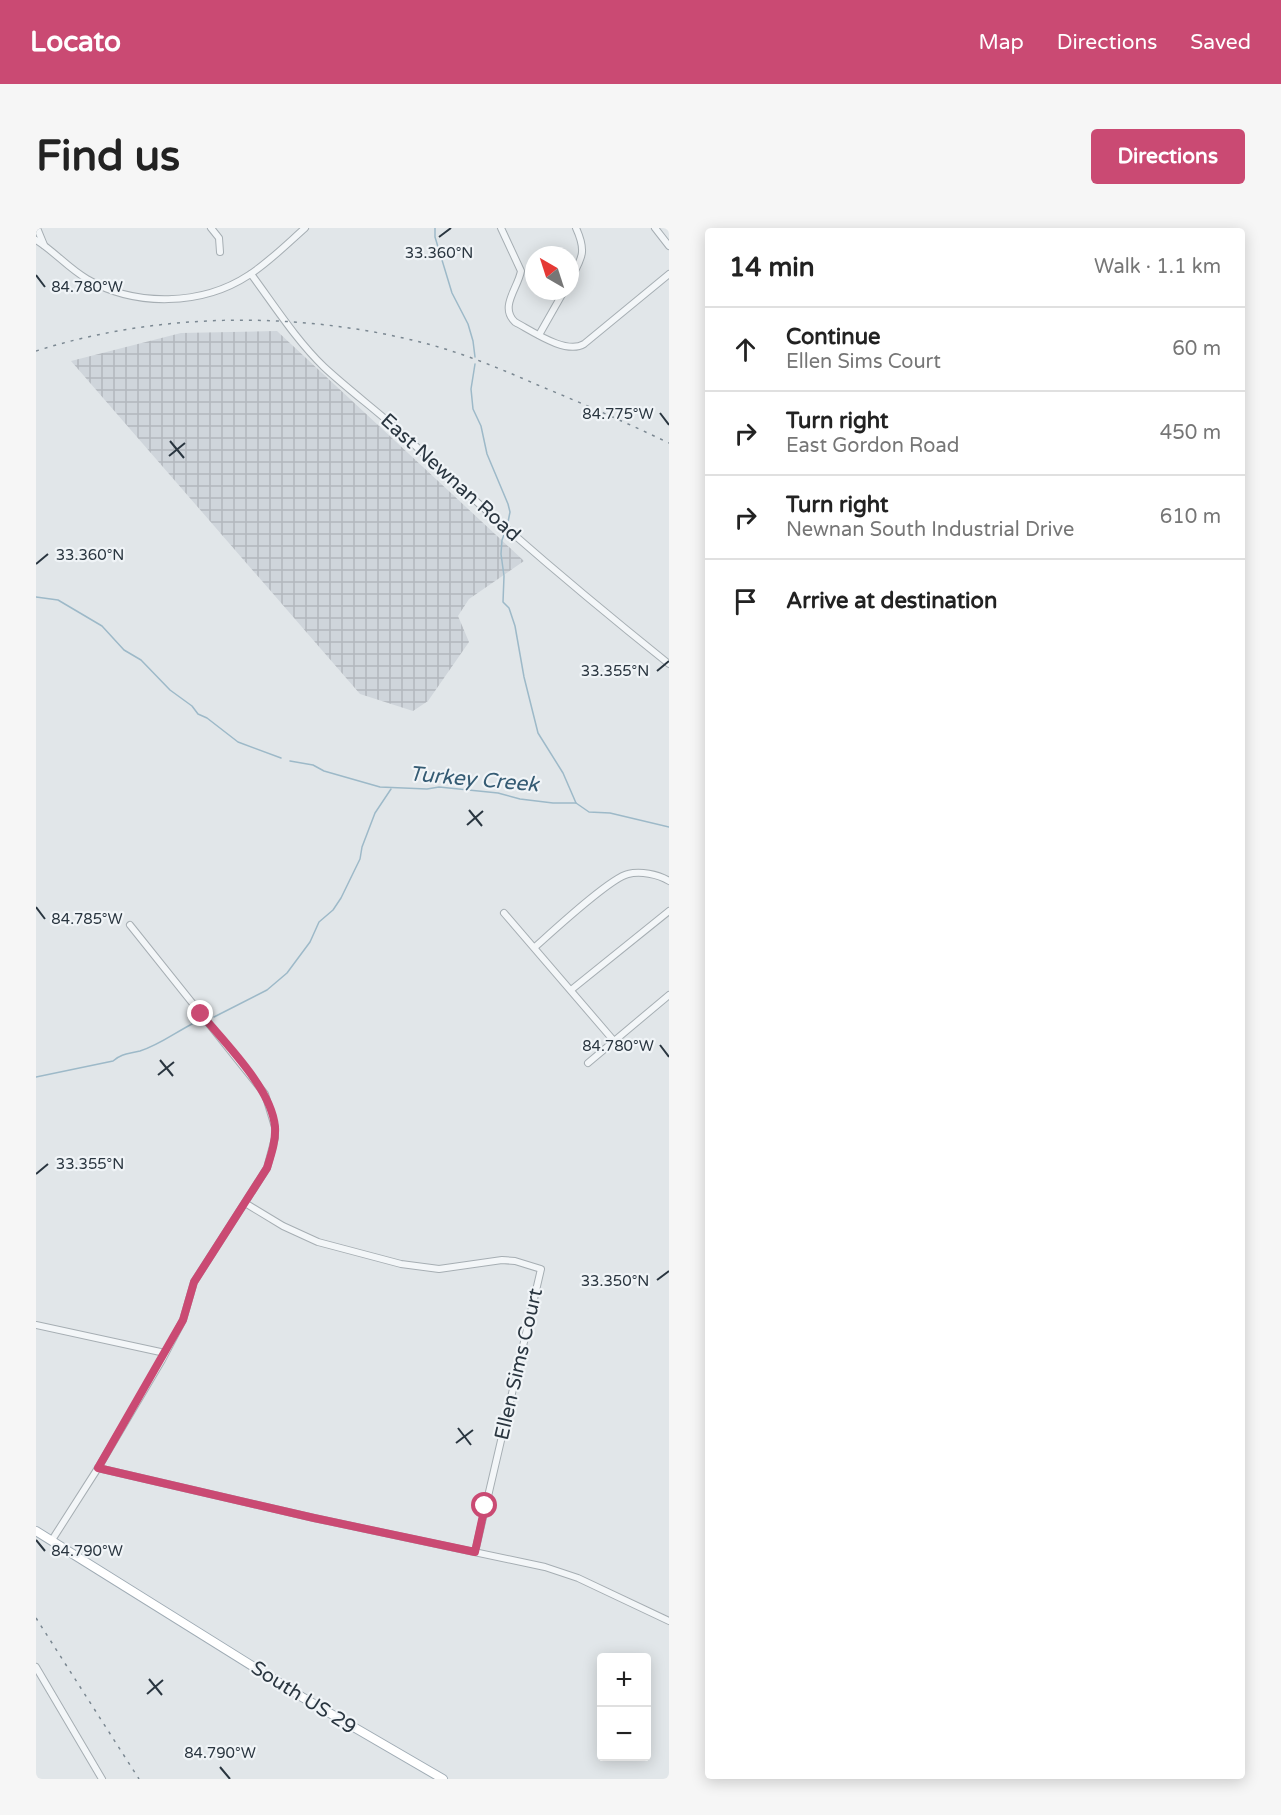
<!DOCTYPE html>
<meta charset="utf-8">
<style>
body{margin:0;font-family:"Varela Round",sans-serif;background:#f6f6f6;color:#222}
.controls{position:absolute;right:18px;bottom:18px;display:grid;overflow:hidden;border-radius:6px;box-shadow:0 3px 15px #0003}
.controls button{width:54px;height:54px;display:grid;place-items:center;padding:0;border:0;border-bottom:2px solid #e0e0e0;background:#fff;color:#222;font:30px sans-serif}
.compass{position:absolute;left:489px;top:18px;width:54px;height:54px;border-radius:50%;background:#fff;box-shadow:0 3px 15px #0003;rotate:321deg}
.stop{position:absolute;width:18px;height:18px;margin:-14px;border:4px solid #ca4a73;border-radius:50%;background:#fff}
.stop.end{background:#ca4a73;border-color:#fff;box-shadow:0 2px 6px #0008}
.list{margin:0;padding:0;list-style:none}
h2{display:flex;justify-content:space-between;align-items:center;height:78px;margin:0;padding:0 24px;font-size:26px}
h2 small{font-size:20px;font-weight:400;color:#767676}
.list li{display:grid;grid-template-columns:39px 1fr auto;gap:18px;align-items:center;box-sizing:border-box;height:84px;padding:0 24px;border-top:2px solid #e0e0e0}
.list b{display:block;font-size:22px;white-space:nowrap}
.list p{margin:0;font-size:20px;white-space:nowrap;color:#767676}
.list em{font-size:20px;font-style:normal;color:#767676}
.icon{flex:none;width:33px;height:33px;fill:none;stroke:currentColor;stroke-width:2;stroke-linecap:round;stroke-linejoin:round}
.map{position:relative;flex:none;width:633px;height:1551px;overflow:hidden;border-radius:6px}
header{display:flex;align-items:center;gap:36px;box-sizing:border-box;height:84px;padding:0 30px;background:#ca4a73;color:#fff}
header strong{font-size:28px}
nav{display:flex;gap:33px;margin-inline-start:auto;font-size:21px}
.intro{display:flex;align-items:center;justify-content:space-between;box-sizing:border-box;height:144px;padding:0 36px}
h1{margin:0;font-size:42px}
.button{padding:15px 27px;border-radius:6px;background:#ca4a73;color:#fff;font-size:21px;font-weight:700}
main{display:flex;gap:36px;padding:0 36px}
aside{flex:1;background:#fff;border-radius:6px;box-shadow:0 3px 15px #0003}
.map>svg:first-child{display:block}
.industrial{fill:url(#industrial-grid)}
.lines{fill:none;stroke-linecap:round;stroke-linejoin:round}
.stream{stroke:#9db9c8;stroke-width:1.5}
.minor-casing{stroke:#a6aeb3;stroke-width:8}
.major-casing{stroke:#a0acb5;stroke-width:10}
.minor{stroke:#f3f6f8;stroke-width:6}
.major{stroke:#fff;stroke-width:8}
.rail{stroke:#7b8892;stroke-width:1.5;stroke-dasharray:3 6;stroke-linecap:butt}
.route{stroke:#ca4a73;stroke-width:8}
.ticks{fill:none;stroke:#2a3640;stroke-width:2}
.labels{text-anchor:middle;stroke-width:4.5;stroke-linejoin:round;paint-order:stroke}
.street-label{font-size:20px;fill:#2a3640;stroke:#f0f4f7}
.water-label{font-size:21px;font-style:italic;fill:#355b73;stroke:#f0f4f7}
.ticks-label{font-size:15px;text-anchor:middle;fill:#2a3640;stroke:#f0f4f7;stroke-width:4.5;stroke-linejoin:round;paint-order:stroke}
</style>
<header>
<strong>Locato</strong>
<nav><a>Map</a><a>Directions</a><a>Saved</a></nav>
</header>
<div class="intro"><h1>Find us</h1><a class="button">Directions</a></div>
<main>
<div class="map">
<svg width="633" height="1551" viewBox="0 0 633 1551">
<defs>
<pattern id="industrial-grid" width="8" height="8" patternUnits="userSpaceOnUse" patternTransform="scale(1.5)"><rect width="8" height="8" fill="#cfd5db"/><path d="M0 4h8M4 0v8" fill="none" stroke="#b2b7bd"/></pattern>
</defs>
<rect width="100%" height="100%" fill="#e1e6e9"/>
<polygon class="industrial" points="241,103 488,333 433,371 422,388 433,414 392,473 377,483 324,466 35,133 145,105"/>
<g class="lines">
<g class="stream">
<polyline points="399,0 399,9 416,65 432,96 437,113 439,129"/>
<polyline points="439,136 435,161 437,181 445,198 451,226 472,276 474,284 472,294"/>
<polyline points="469,304 466,312 465,326 468,348 467,374 473,380 479,398 488,449 502,505 527,545 540,575"/>
<polyline points="0,369 22,372 66,398 88,422 105,432 134,462 156,478 162,486 171,490 202,514 245,530"/>
<polyline points="254,533 277,537 288,543 344,559 391,561 403,559 462,565 484,571 517,575 540,575 553,584 574,585 633,599"/>
<polyline points="178,789 231,762 251,745 274,714 283,694 297,682 305,670 324,631 326,619 339,585 355,561"/>
<path d="M0 849 77 833C86 825 93 826 104 823 124 817 141 803 160 794"/>
</g>
<defs>
<g id="minor">
<polyline points="1,0 8,17"/>
<polyline points="175,0 183,10 184,24"/>
<path d="M465 0 485 43C482 60 463 79 479 94 496 103 530 127 548 116L633 46"/>
<polyline points="619,0 633,18"/>
<path d="M0 12C18 23 32 40 51 51 99 79 166 78 213 47 233 34 251 16 269 0"/>
<path d="M215 46C238 77 260 112 288 139 315 164 344 185 371 210 455 289 543 364 633 436"/>
<path d="M534 52C546 30 551 24 540 0"/>
<polyline points="503,107 528,63"/>
<polyline points="468,685 578,813"/>
<path d="M499 719C516 704 574 650 592 646 604 643 622 646 633 653"/>
<polyline points="535,762 633,683"/>
<polyline points="552,835 633,767"/>
<polyline points="209,975 247,998 282,1014 365,1036 403,1041 466,1032 479,1033 505,1041 439,1324"/>
<polyline points="0,1097 129,1125"/>
<polyline points="62,1240 278,1290 509,1339 542,1350 633,1393"/>
<polyline points="16,1312 62,1240 126,1132 147,1092 158,1054 231,940 239,910 239,899 229,866 94,697"/>
<polyline points="0,1439 66,1551"/>
</g>
<polyline id="major" points="0,1303 266,1469 407,1551"/>
</defs>
<use href="#minor" class="minor-casing"/>
<use href="#major" class="major-casing"/>
<use href="#minor" class="minor"/>
<use href="#major" class="major"/>
<g class="rail">
<path d="M0 123C120 85 254 83 376 112 420 122 463 140 504 158 548 176 591 195 633 215"/>
<polyline points="0,1390 103,1551"/>
</g>
</g>
<g class="lines">
<path class="route" d="M165 786C189 815 236 861 239 899 240 913 235 927 231 940L158 1054 147 1092 62 1240 278 1290 439 1324 449 1278"/>
</g>
<path class="ticks" d="M403 9 415 0M0 47 9 59M624 185 633 197M134 213 148 230M133 228 149 215M0 336 12 326M621 443 633 433M433 582 446 598M431 597 447 583M0 679 9 691M624 817 633 829M124 832 137 848M122 847 138 834M0 946 12 936M621 1052 633 1043M422 1200 435 1217M420 1215 437 1202M0 1312 9 1323M113 1451 126 1467M111 1466 127 1452M184 1539 194 1551"/>
<g class="labels">
<g class="street-label">
<text transform="translate(415 249) rotate(42)" y="7">East Newnan Road</text>
<text transform="translate(482 1136) rotate(-77)" y="7">Ellen Sims Court</text>
<text transform="translate(268 1469) rotate(32)" y="7">South US 29</text>
</g>
<g class="water-label">
<text transform="translate(438 551) rotate(5)" y="7">Turkey Creek</text>
</g>
</g>
<g class="ticks-label">
<text x="403" y="30">33.360°N</text>
<text x="51" y="64">84.780°W</text>
<text x="582" y="191">84.775°W</text>
<text x="54" y="332">33.360°N</text>
<text x="579" y="448">33.355°N</text>
<text x="51" y="696">84.785°W</text>
<text x="582" y="823">84.780°W</text>
<text x="54" y="941">33.355°N</text>
<text x="579" y="1058">33.350°N</text>
<text x="51" y="1328">84.790°W</text>
<text x="184" y="1530">84.790°W</text>
</g>
</svg>
<div class="controls">
<button>+</button>
<button>−</button>
</div>
<svg class="compass" viewBox="-18 -18 36 36"><path d="M0-13l5 13h-10z" fill="#e53935"/><path d="M0 13l5-13h-10z" fill="#767676"/></svg>
<div class="stop" style="left:449px;top:1278px"></div>
<div class="stop end" style="left:165px;top:786px"></div>
</div>
<aside>
<h2>14 min<small>Walk · 1.1 km</small></h2>
<ul class="list">
<li><svg class="icon" aria-label="ahead" viewBox="0 0 24 24"><path d="M12 20V5M6 11l6-6 6 6"/></svg><div><b>Continue</b><p>Ellen Sims Court</p></div><em>60 m</em></li>
<li><svg class="icon" aria-label="right" viewBox="0 0 24 24"><path d="M7 20v-9h11M14 6l5 5-5 5"/></svg><div><b>Turn right</b><p>East Gordon Road</p></div><em>450 m</em></li>
<li><svg class="icon" aria-label="right" viewBox="0 0 24 24"><path d="M7 20v-9h11M14 6l5 5-5 5"/></svg><div><b>Turn right</b><p>Newnan South Industrial Drive</p></div><em>610 m</em></li>
<li><svg class="icon" aria-label="arrive" viewBox="0 0 24 24"><path d="M6 21V4h12l-3 4 3 4H6"/></svg><div><b>Arrive at destination</b></div></li>
</ul>
</aside>
</main>
